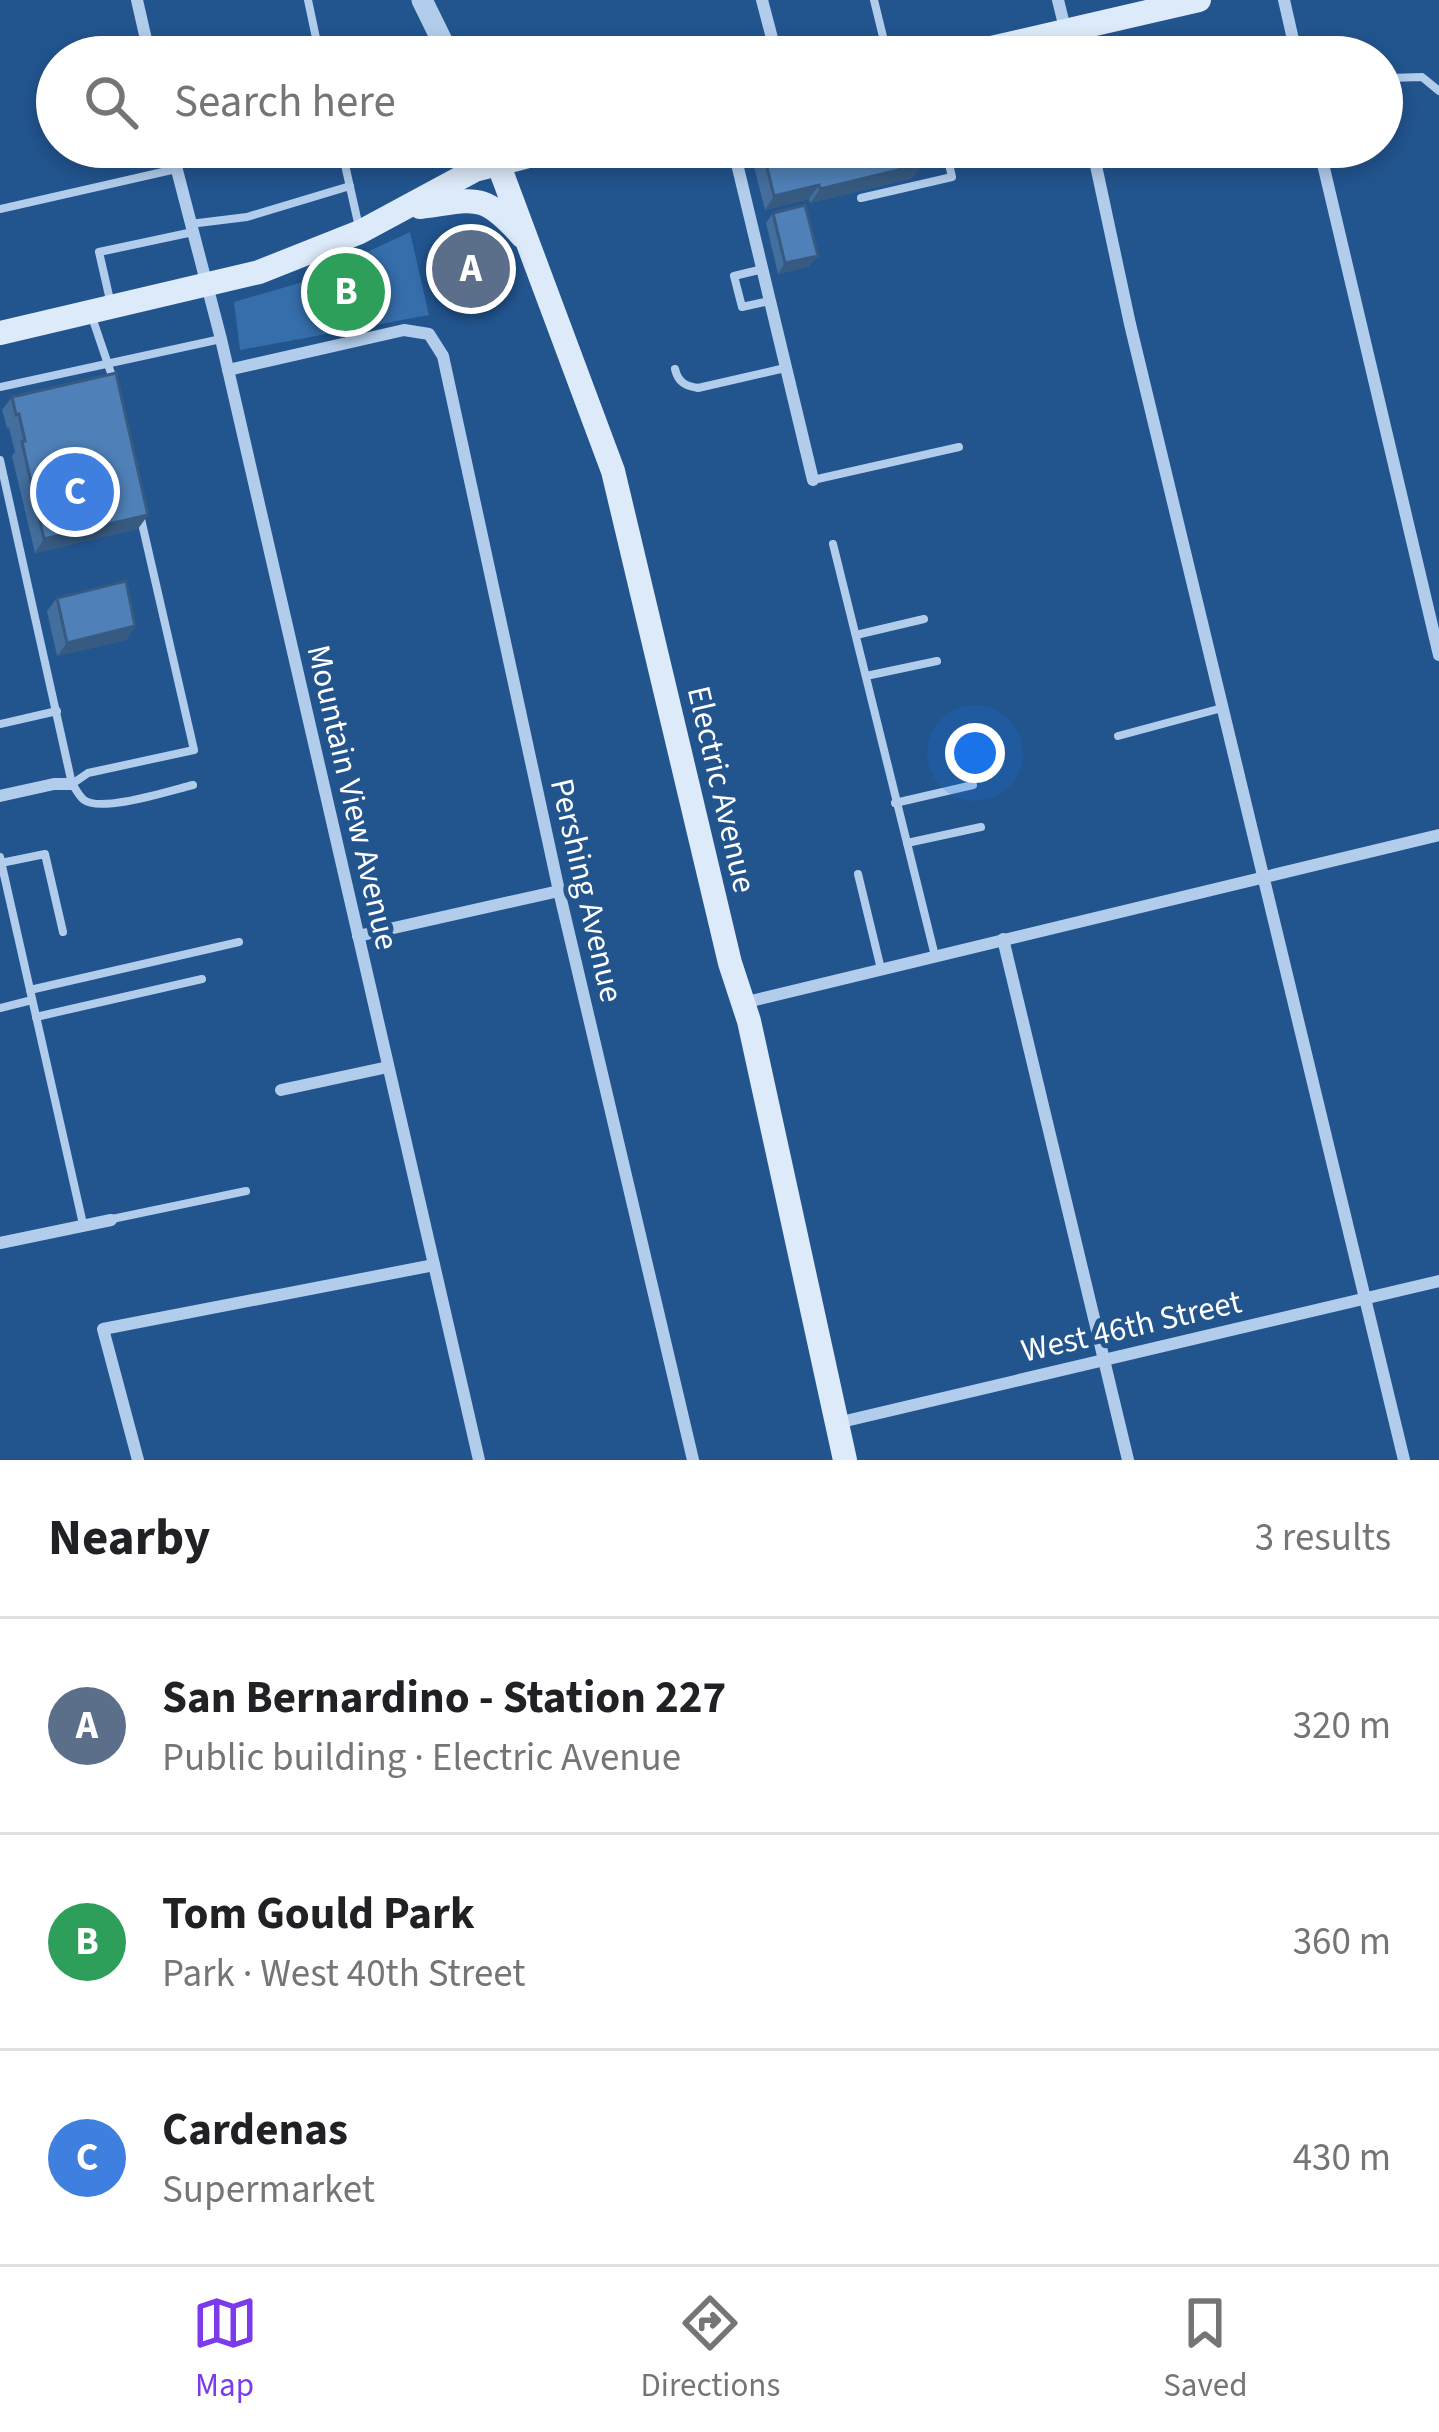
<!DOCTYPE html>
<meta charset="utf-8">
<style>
body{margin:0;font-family:"Source Sans 3",sans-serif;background:#f2f2f2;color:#202124}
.you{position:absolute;left:975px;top:753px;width:42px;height:42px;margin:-30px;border:9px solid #fff;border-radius:50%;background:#1a73e8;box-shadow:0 0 0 18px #1a73e833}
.badge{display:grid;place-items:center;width:78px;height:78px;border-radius:50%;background:#7c3aed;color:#fff;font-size:39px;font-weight:700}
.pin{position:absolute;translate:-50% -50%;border:6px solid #fff;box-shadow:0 3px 12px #0006}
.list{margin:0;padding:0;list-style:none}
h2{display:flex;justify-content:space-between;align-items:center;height:156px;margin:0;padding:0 48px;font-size:51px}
h2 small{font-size:39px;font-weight:400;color:#757577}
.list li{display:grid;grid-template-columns:78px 1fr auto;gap:36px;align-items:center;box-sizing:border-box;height:216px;padding:0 48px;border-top:3px solid #e0e0e0}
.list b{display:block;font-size:45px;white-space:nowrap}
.list p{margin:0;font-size:39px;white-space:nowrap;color:#757577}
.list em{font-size:39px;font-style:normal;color:#757577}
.icon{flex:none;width:66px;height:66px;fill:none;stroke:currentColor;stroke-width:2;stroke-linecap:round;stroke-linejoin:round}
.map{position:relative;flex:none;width:1439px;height:1460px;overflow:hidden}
.search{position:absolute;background:#fff;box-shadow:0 6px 18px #0003;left:36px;right:36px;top:36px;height:132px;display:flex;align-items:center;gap:30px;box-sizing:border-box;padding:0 42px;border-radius:66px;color:#757577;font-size:45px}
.sheet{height:804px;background:#fff}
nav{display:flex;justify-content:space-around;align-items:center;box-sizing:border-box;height:168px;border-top:3px solid #e0e0e0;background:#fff;font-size:33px;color:#757577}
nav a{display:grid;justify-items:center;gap:6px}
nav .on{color:#7c3aed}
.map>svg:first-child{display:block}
.green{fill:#366eab}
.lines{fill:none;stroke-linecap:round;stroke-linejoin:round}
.service{stroke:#b2cdec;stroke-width:8}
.minor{stroke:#b2cdec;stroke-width:12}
.tertiary{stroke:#b2cdec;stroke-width:21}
.secondary{stroke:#ddeaf9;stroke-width:24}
.wall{fill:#446e9d}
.shaded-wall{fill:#375a80}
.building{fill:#4f80b7;stroke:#375a80;stroke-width:3}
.labels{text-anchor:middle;stroke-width:10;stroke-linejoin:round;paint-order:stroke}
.street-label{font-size:33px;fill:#fff;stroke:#22548e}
</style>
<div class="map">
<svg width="1439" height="1460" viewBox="0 0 1439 1460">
<rect width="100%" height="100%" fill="#22548e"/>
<polygon class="green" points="410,232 429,315 240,350 234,302 303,282"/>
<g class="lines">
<g class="service">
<polyline points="308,0 320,57"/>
<polyline points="874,0 888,57"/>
<polyline points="1382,72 1389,78 1422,77 1439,91"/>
<polyline points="341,147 359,227"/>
<polyline points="861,198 952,177 945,147"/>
<polyline points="0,209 176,169"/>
<polyline points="190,224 247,217 350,186"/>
<polyline points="763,269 734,276 742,307 769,301"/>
<polyline points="110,300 99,252 193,232"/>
<polyline points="92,317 114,382"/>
<path d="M675 369C678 382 685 386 698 388L785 368"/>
<polyline points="0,387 221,339"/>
<path d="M0 460 72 784C76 789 79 796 84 800 101 813 172 790 193 785"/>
<polyline points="813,480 959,447"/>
<polyline points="833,544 935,956"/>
<polyline points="856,635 924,619"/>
<polyline points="866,676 937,661"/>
<polyline points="0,724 57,711"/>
<polyline points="1118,736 1222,708"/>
<polyline points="72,784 88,773 194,750 141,519"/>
<polyline points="895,803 973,785"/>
<polyline points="907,843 981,827"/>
<polyline points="0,857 83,1224"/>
<polyline points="1,863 45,854 63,932"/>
<polyline points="858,874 881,969"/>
<polyline points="30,990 239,942"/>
<polyline points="0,1008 32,1000"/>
<polyline points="36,1017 202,979"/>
<polyline points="112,1219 246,1191"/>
</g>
<g class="minor">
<polyline points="137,0 150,57"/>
<polyline points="762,0 777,57"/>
<polyline points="1058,0 1072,57"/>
<polyline points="1284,0 1297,57"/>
<polyline points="171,147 221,339 479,1460"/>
<polyline points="733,147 813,480"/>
<polyline points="1092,147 1130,324 1404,1460"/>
<polyline points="1319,147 1439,655"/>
<polyline points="228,370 404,330 429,334 443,356 559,891 693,1460"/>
<polyline points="0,796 54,784 72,784"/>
<polyline points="358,936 559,891"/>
<polyline points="1003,939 1128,1460"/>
<polyline points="743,1003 1439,835"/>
<polyline points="281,1090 388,1067"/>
<polyline points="0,1243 111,1220"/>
<polyline points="837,1423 1439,1281"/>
<polyline points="138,1460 103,1329 434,1265"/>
</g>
<polyline class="tertiary" points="422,0 450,57"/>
<g class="secondary">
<polyline points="952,57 1199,0"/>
<polyline points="498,163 613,471 730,963 749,1021 845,1460"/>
<path d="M420 207C476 200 482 191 522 236"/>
<polyline points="0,333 259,272 360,232 475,170 564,147"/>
</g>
</g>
<g class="wall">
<polygon points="749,147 802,147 805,157 913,178 810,203 809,199 765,210"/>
<polygon points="773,213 810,266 778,274 766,223"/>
<polygon points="451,244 505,274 498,284 454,296 443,255"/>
<polygon points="12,397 138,529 35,553 12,456 15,452 9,428 7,428 2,410"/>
<polygon points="57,598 135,626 126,640 57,656 47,611"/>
</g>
<g class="shaded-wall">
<polygon points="923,164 913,178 810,203 820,189"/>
<polygon points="819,185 809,199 765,210 774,196"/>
<polygon points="818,256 810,266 778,274 785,263"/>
<polygon points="505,274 498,284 454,296 461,286"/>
<polygon points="148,515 138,529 35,553 44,539"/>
<polygon points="135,626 126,640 57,656 67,643"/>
</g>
<g class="building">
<polygon points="762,147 802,147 805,157 847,147 919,147 923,164 820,189 819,185 774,196"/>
<polygon points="805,205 818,256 785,263 773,213"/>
<polygon points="496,236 505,274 461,286 451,244"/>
<polygon points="116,373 148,515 44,539 22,442 25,441 19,414 16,415 12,397"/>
<polygon points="126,581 135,626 67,643 57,598"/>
</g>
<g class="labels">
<g class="street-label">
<text transform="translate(723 789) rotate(77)" y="12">Electric Avenue</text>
<text transform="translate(354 797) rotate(77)" y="12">Mountain View Avenue</text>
<text transform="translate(588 890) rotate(77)" y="12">Pershing Avenue</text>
<text transform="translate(1131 1325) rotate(-13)" y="12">West 46th Street</text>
</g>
</g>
</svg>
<div class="you"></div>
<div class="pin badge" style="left:471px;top:269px;background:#5c6f8a">A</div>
<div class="pin badge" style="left:346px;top:292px;background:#2e9e5b">B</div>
<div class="pin badge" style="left:75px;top:492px;background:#3f7fe0">C</div>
<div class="search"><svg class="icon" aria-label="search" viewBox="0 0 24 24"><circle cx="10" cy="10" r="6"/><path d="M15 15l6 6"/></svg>Search here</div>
</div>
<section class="sheet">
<h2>Nearby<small>3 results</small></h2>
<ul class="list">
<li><span class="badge" style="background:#5c6f8a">A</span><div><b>San Bernardino - Station 227</b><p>Public building · Electric Avenue</p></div><em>320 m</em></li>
<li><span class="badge" style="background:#2e9e5b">B</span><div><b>Tom Gould Park</b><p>Park · West 40th Street</p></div><em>360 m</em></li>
<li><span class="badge" style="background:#3f7fe0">C</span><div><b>Cardenas</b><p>Supermarket</p></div><em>430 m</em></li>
</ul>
</section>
<nav>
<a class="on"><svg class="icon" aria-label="map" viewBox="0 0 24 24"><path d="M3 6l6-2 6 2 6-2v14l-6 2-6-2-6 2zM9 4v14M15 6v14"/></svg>Map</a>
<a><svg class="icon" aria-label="directions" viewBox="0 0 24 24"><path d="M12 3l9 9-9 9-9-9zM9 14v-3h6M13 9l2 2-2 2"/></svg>Directions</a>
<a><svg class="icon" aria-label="saved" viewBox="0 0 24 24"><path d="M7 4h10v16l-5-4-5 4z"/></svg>Saved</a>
</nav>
